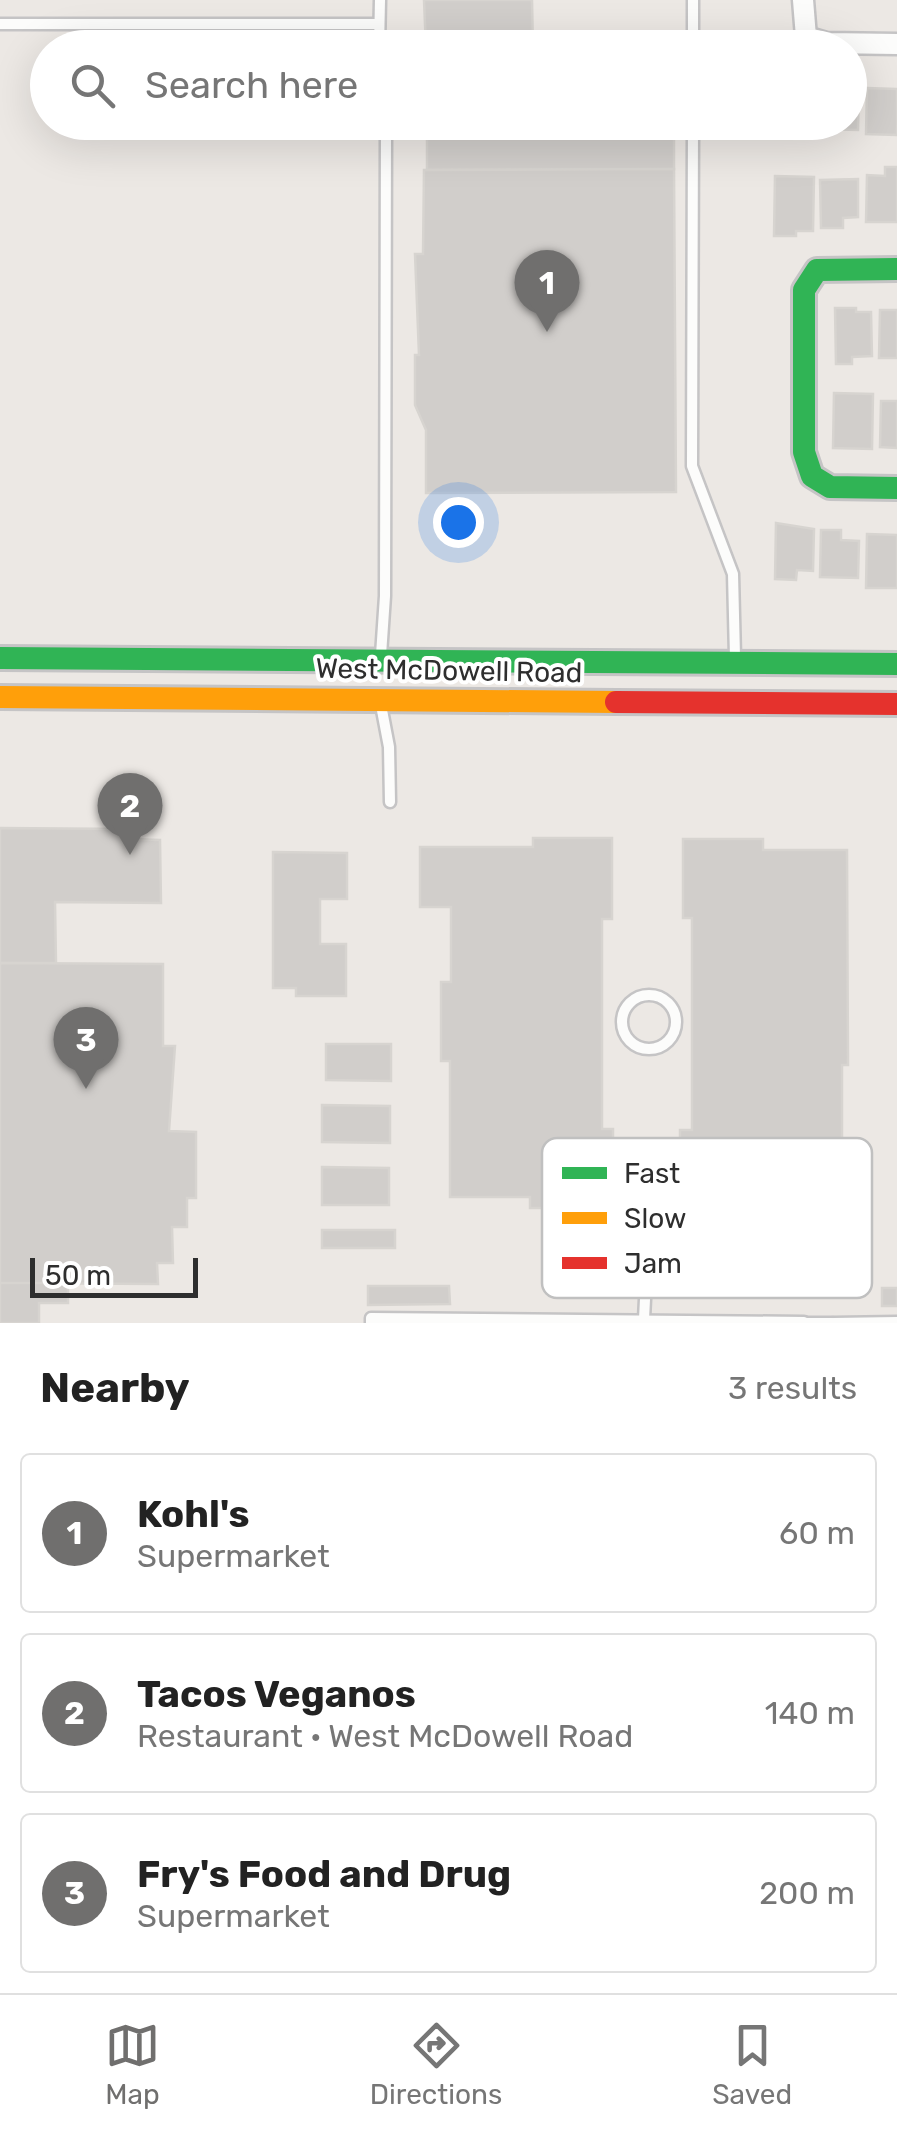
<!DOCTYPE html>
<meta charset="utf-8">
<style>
body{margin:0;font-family:Rubik,sans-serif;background:#f6f6f6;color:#222}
.scale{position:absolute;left:30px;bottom:25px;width:168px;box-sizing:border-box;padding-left:10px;border:5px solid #2e2e2e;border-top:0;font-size:28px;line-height:35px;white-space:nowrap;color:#2e2e2e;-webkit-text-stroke:8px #fff;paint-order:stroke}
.you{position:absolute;left:458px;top:522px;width:35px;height:35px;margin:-25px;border:8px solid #fff;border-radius:50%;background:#1a73e8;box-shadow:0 0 0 15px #1a73e833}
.badge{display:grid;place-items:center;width:65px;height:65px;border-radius:50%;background:#706f6e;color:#fff;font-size:32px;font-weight:700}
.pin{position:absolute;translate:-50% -82px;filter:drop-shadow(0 2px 5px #0008)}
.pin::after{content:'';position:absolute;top:52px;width:35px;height:30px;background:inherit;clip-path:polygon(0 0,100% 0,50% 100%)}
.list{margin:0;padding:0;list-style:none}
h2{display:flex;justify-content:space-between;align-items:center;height:130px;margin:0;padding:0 40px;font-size:42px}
h2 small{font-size:32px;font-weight:400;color:#767676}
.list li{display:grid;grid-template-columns:65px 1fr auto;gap:30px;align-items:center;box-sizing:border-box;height:160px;margin:0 20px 20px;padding:0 20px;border:2px solid #e0e0e0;border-radius:10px}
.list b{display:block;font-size:38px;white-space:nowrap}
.list p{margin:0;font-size:32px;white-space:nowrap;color:#767676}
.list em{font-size:32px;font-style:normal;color:#767676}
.icon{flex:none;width:55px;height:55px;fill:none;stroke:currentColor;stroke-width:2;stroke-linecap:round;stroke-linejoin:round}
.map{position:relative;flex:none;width:897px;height:1323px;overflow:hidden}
.search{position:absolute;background:#fff;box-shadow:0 10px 40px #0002;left:30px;right:30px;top:30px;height:110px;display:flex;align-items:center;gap:25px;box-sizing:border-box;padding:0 35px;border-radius:55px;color:#767676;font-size:38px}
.sheet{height:670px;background:#fff}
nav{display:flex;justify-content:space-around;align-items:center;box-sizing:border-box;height:140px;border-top:2px solid #e0e0e0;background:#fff;font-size:28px;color:#767676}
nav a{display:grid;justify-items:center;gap:5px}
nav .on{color:#706f6e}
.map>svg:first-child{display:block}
.building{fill:#d1cecb;stroke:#d7d4d0;stroke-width:2.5}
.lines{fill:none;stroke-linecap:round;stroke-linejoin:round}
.lane-casing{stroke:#c5c4c5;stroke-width:15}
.street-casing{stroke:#c5c4c5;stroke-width:25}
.fast-casing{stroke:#c5c4c5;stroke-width:28}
.slow-casing{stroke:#c5c4c5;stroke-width:28}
.jam-casing{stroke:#c5c4c5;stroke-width:28}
.lane{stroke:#fcfcfb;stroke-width:10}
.street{stroke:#fcfcfb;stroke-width:20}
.fast{stroke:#30b455;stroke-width:22}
.slow{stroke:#ff9f0a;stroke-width:22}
.jam{stroke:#e5322d;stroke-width:22}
.labels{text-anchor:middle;stroke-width:8;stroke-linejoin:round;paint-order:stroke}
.street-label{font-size:28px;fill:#2e2e2e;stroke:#fff}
.key{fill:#fff;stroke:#c0c0c0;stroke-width:2.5}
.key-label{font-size:28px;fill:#2e2e2e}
</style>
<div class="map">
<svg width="897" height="1323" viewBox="0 0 897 1323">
<rect width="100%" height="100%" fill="#ece8e4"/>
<g class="building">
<polygon points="424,0 532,0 533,48 426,48"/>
<polygon points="850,84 859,84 858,130 821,129 821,122 850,122"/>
<polygon points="867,88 897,89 897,135 866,134"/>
<polygon points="427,122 674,122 674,169 427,170"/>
<polygon points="776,122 814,122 814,129 776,128"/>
<polygon points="885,167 897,167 897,222 866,222 867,175 885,176"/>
<polygon points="674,169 676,492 426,493 426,430 415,405 415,355 419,355 415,254 423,254 424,170"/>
<polygon points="775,176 814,177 813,231 796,231 796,236 774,236"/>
<polygon points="858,179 858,217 843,218 843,228 821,228 820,180"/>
<polygon points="835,308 856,308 856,312 871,312 872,356 852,357 852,364 836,364"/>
<polygon points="880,310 897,310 897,358 879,358"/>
<polygon points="834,393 873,394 872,449 833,448"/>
<polygon points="881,401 897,401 897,448 880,447"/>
<polygon points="776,523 814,529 813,571 797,570 796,580 775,579"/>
<polygon points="821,530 841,530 841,540 859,541 858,578 820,577"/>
<polygon points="867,534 897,535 897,588 866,588"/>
<polygon points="0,828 128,829 128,839 160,840 161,903 55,902 56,963 0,963"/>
<polygon points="533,838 612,838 612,919 602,919 602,1129 613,1129 613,1208 530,1208 530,1197 450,1197 450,1061 441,1061 441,982 451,982 451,907 420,907 420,847 533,847"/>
<polygon points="683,839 763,839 763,850 847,850 848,1065 842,1065 842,1180 853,1180 853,1205 755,1205 755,1211 680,1211 680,1130 692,1130 692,918 683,918"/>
<polygon points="273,852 347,853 347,899 320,899 320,944 346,944 346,996 296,996 296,988 273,988"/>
<polygon points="0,963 163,964 163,1046 175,1046 169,1131 196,1132 196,1198 187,1198 187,1227 172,1227 173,1263 157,1263 158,1284 0,1283"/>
<polygon points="326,1044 391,1044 391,1081 326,1080"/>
<polygon points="322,1105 390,1106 390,1143 322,1142"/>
<polygon points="322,1167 389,1168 389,1205 322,1205"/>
<rect x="322" y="1230" width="73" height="18"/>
<polygon points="0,1283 68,1283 68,1303 39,1303 39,1323 0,1323"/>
<polygon points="368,1286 449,1286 450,1304 368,1305"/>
<rect x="882" y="1288" width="15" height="18"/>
</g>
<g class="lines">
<defs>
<g id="lane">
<polyline points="0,24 379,24"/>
<polyline points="379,48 380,0"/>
<polyline points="693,48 693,0"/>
<polyline points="693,122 692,466 733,574 735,657"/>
<polyline points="381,655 385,596 386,122"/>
<polyline points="381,705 389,747 390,802"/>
<circle cx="649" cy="1022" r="27"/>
<polyline points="644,1319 648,1240"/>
<polyline points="371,1323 371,1318 804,1322"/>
<polyline points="804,1323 832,1323"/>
<polyline points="834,1323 897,1322"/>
</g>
<polyline id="street" points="803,0 806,37 826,43 897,44"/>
<g id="fast">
<polyline points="897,269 817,270 804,290 804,452 812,476 830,487 897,488"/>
<polyline points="0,658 897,664"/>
</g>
<polyline id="slow" points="0,697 616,702"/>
<polyline id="jam" points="616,702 897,704"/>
</defs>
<use href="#lane" class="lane-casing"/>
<use href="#street" class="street-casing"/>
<use href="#fast" class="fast-casing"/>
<use href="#slow" class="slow-casing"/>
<use href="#jam" class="jam-casing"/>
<use href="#lane" class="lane"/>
<use href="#street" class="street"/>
<use href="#fast" class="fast"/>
<use href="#slow" class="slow"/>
<use href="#jam" class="jam"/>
</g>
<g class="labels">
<g class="street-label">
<text transform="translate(449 670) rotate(1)" y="10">West McDowell Road</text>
</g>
</g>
<rect x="542" y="1138" width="330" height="160" rx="15" class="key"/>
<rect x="562" y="1167" width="45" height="12" fill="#30b455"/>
<rect x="562" y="1212" width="45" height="12" fill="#ff9f0a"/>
<rect x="562" y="1257" width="45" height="12" fill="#e5322d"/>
<g class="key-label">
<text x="624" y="1183">Fast</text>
<text x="624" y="1228">Slow</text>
<text x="624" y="1273">Jam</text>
</g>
</svg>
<div class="scale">50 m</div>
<div class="you"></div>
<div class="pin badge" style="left:547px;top:332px">1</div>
<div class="pin badge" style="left:130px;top:855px">2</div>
<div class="pin badge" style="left:86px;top:1089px">3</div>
<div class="search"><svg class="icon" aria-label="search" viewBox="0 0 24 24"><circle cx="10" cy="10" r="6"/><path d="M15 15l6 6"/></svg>Search here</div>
</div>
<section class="sheet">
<h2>Nearby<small>3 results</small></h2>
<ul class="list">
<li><span class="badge">1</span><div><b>Kohl's</b><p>Supermarket</p></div><em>60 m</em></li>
<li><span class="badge">2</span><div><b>Tacos Veganos</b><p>Restaurant · West McDowell Road</p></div><em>140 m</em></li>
<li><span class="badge">3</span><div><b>Fry's Food and Drug</b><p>Supermarket</p></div><em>200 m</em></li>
</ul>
</section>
<nav>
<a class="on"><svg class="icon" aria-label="map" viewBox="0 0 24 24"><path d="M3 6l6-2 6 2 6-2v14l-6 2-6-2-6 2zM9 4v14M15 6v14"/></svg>Map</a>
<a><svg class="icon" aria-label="directions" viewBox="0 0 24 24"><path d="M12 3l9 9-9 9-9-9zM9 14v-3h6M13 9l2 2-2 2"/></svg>Directions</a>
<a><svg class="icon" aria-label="saved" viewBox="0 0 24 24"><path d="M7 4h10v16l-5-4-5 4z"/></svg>Saved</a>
</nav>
